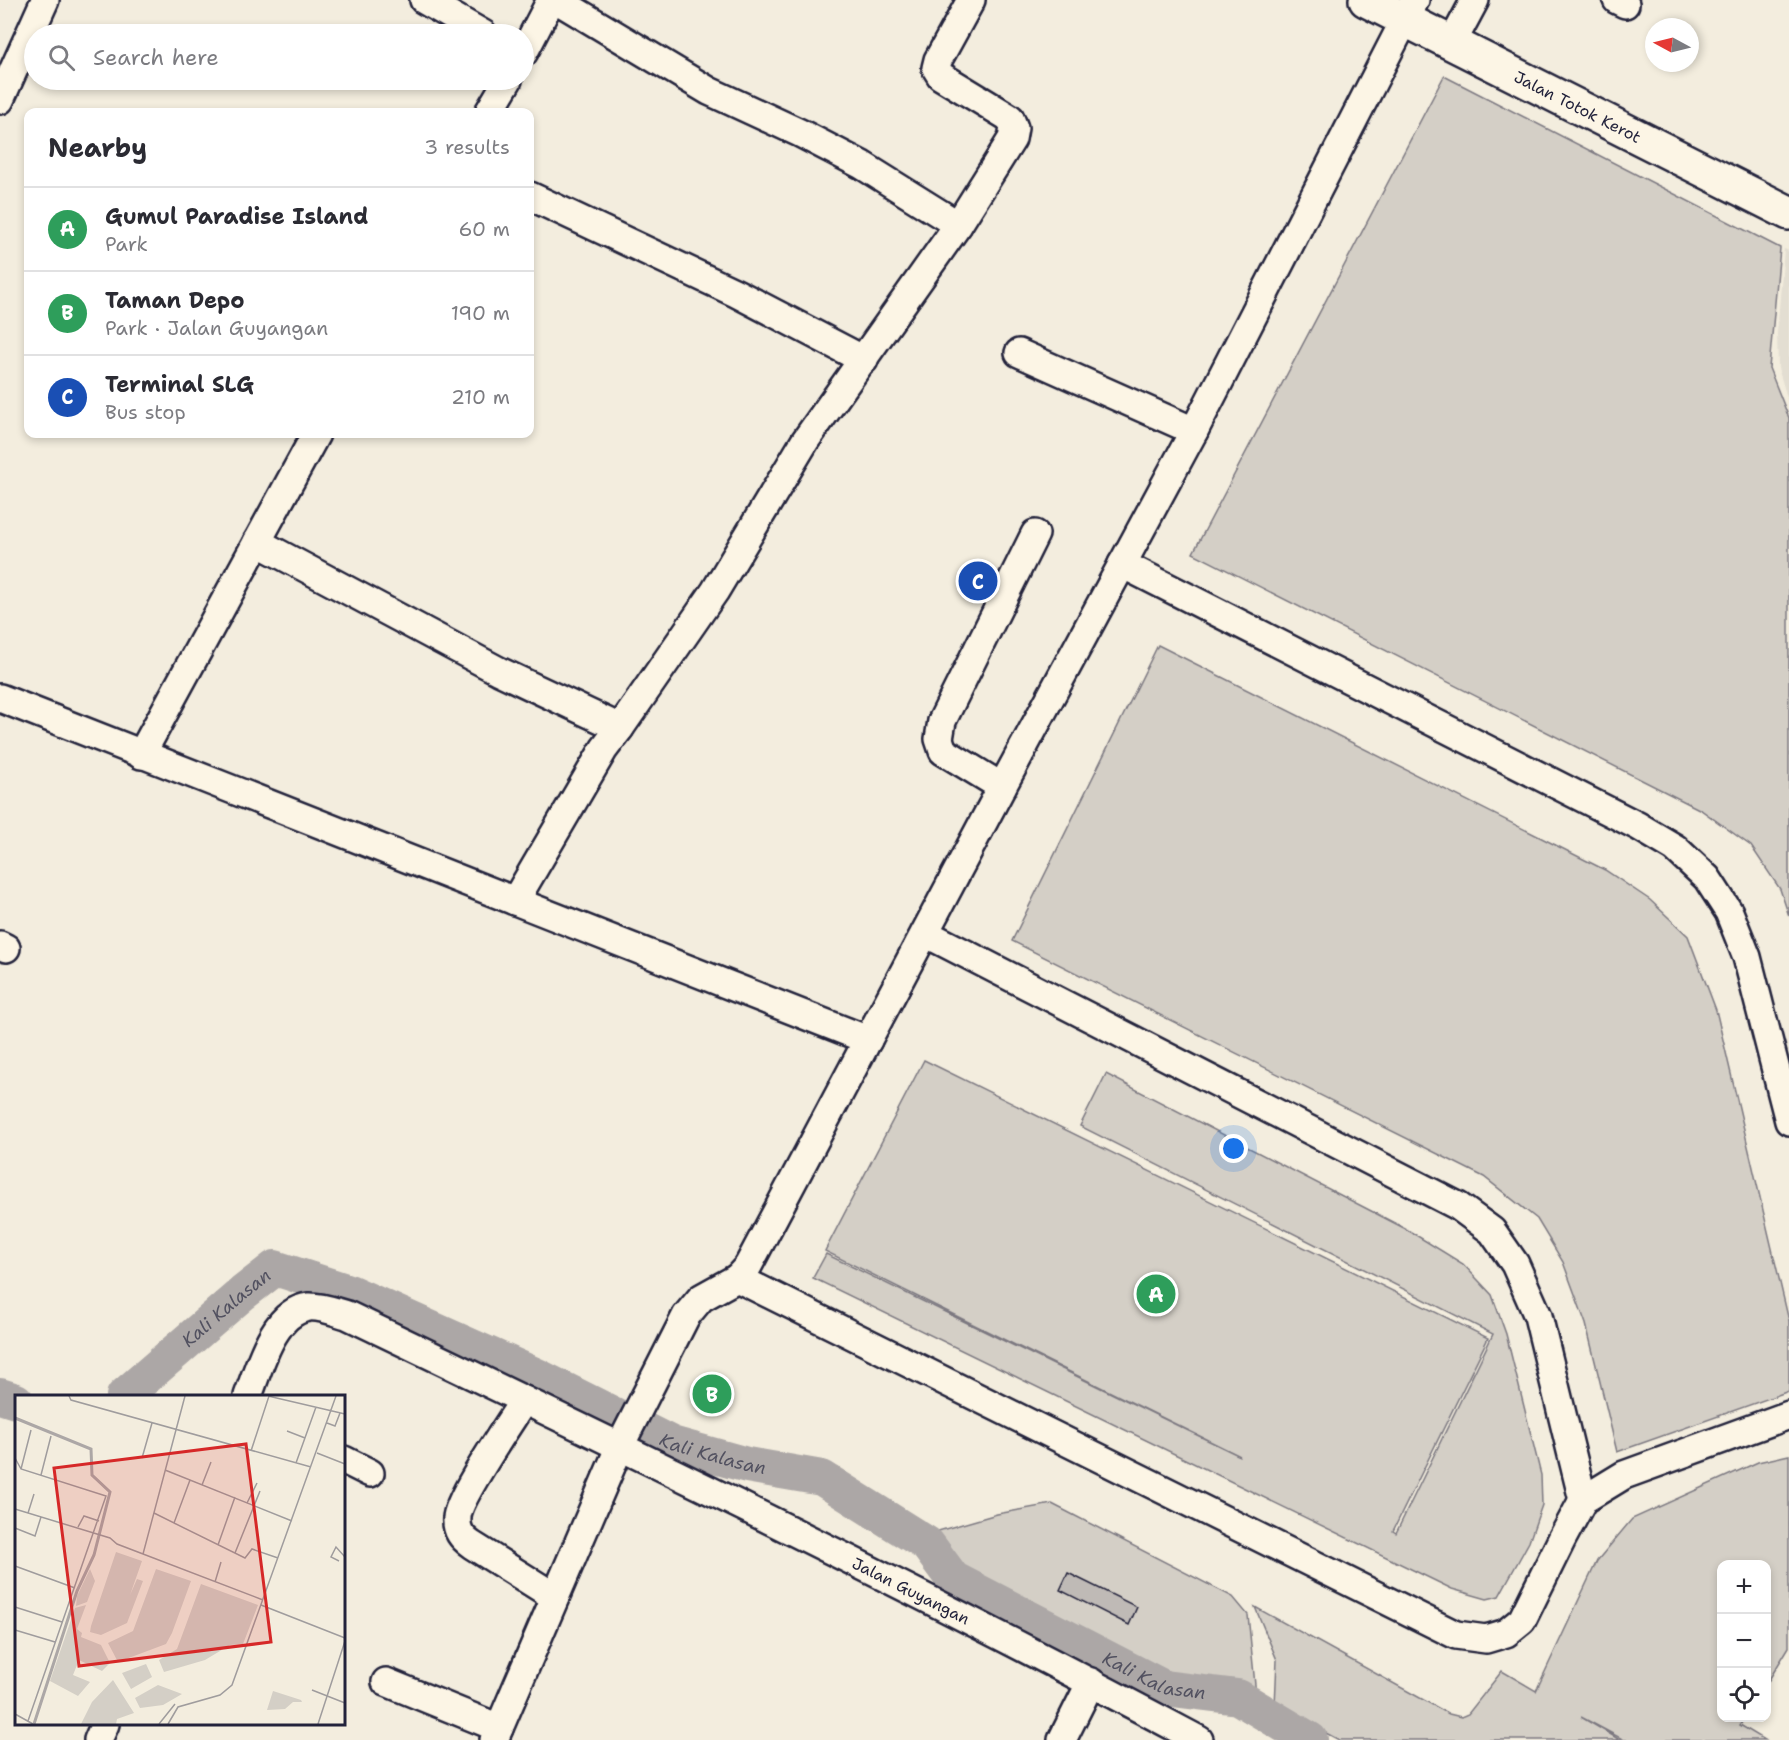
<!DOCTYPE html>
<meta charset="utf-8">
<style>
body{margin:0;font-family:"Shantell Sans",sans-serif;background:#f2f2f3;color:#2b2b33}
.controls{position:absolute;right:18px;bottom:18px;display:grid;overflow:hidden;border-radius:12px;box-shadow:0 3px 9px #0003}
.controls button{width:54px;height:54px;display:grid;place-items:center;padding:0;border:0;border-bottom:2px solid #e1e1e2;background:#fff;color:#2b2b33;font:30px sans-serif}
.compass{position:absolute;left:1645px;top:18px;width:54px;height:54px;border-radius:50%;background:#fff;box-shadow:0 3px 9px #0003;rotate:277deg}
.you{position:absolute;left:1234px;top:1149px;width:21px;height:21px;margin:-15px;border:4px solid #fff;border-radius:50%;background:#1a73e8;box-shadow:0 0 0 9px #1a73e833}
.badge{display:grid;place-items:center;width:39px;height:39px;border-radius:50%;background:#1a73e8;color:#fff;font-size:20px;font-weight:700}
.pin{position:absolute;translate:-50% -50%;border:3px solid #fff;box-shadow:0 2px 6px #0006}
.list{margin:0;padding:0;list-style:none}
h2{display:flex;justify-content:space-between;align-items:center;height:78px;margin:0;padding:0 24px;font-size:26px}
h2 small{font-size:20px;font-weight:400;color:#7c7c81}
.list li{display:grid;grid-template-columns:39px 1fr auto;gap:18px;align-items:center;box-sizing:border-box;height:84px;padding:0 24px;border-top:2px solid #e1e1e2}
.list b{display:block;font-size:22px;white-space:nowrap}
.list p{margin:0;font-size:20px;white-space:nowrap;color:#7c7c81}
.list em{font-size:20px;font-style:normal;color:#7c7c81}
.icon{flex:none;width:33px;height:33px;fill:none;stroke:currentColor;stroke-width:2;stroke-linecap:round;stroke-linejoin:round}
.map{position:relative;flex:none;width:1789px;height:1740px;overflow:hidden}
.search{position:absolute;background:#fff;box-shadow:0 3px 9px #0003;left:24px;top:24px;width:510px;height:66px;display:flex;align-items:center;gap:15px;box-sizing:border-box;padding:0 21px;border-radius:33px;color:#7c7c81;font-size:22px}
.panel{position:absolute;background:#fff;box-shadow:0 3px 9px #0003;left:24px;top:108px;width:510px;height:330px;border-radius:12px}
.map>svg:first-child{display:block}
.built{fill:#e3ded2}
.green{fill:#d4cfc6;stroke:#7b7880;stroke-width:1.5}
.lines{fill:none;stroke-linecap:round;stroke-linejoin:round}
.river{stroke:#aca7a6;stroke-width:36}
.building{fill:#bfbab6;stroke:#22223b;stroke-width:1.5}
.minor-casing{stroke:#22223b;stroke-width:32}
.major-casing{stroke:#22223b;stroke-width:38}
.minor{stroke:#fcf5e5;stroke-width:27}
.major{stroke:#fcf5e5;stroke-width:33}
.labels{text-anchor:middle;stroke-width:6;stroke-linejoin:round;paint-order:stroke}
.street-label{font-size:16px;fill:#22223b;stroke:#fcf5e5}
.water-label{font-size:18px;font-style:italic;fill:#525160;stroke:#fcf5e5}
.inset-river{fill:none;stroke:#aca7a6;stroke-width:3}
.inset-road{fill:none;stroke:#9f9c9d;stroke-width:1.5}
.view{fill:#d62828;fill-opacity:0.15;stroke:#d62828;stroke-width:3}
.inset-edge{fill:none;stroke:#22223b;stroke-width:3}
</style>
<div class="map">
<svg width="1789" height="1740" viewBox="0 0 1789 1740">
<rect width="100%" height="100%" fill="#f3edde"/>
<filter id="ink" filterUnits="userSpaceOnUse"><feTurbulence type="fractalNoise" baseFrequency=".0167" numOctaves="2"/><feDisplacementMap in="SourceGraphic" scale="12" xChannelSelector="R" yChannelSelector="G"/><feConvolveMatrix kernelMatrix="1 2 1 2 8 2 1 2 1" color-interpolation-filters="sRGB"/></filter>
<g filter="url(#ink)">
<polygon class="built" points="1784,249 1789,251 1789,404 1778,368 1777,333"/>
<g class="green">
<polygon points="1444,76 1780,248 1769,368 1789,418 1789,916 1780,889 1751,846 1701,810 1193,553"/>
<polygon points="1158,645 1605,870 1650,900 1688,936 1716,1010 1789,1321 1789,1391 1617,1452 1586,1324 1563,1262 1537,1219 1484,1177 1012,941"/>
<polygon points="924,1060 1488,1338 1393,1531 1396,1533 1493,1334 1080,1126 1106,1074 1406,1229 1463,1264 1492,1295 1506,1334 1541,1475 1542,1505 1529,1542 1499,1596 1487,1599 1452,1589 813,1278 826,1254 1240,1456 825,1251"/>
<polygon points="1789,1455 1789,1647 1767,1683 1766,1564 1722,1564 1722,1718 1745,1718 1740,1725 1765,1740 1624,1740 1581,1717 1620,1740 1339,1740 1275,1706 1277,1660 1255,1607 1449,1714 1461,1717 1468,1714 1502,1671 1536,1691 1597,1561 1632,1519 1758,1462"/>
<polygon points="1052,1504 1233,1597 1248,1615 1256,1695 1217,1683 1163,1679 958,1570 938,1544 938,1531 997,1514"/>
</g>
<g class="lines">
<g class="river">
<polyline points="0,1396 16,1401"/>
<path id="s1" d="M124 1396 243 1293 275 1268 349 1292 539 1377 672 1444 747 1465 822 1478 927 1544 953 1579 1164 1688 1238 1697 1310 1740"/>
</g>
</g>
<polygon class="building" points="1068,1573 1137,1607 1129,1625 1060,1590"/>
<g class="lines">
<defs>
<g id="minor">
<polyline points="424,0 483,34"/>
<polyline points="557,0 709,91 800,133 862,165 958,225"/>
<polyline points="1617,0 1625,4"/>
<polyline points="1452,43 1475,0"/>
<polyline points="524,52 551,0"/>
<polyline points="0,100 45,0"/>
<polyline points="489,112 508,80"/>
<polyline points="530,196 736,293 864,360"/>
<polyline points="1019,353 1194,431"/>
<polyline points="257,542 499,671 620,728 604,749 515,901"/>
<polyline points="1122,564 1638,826 1675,848 1707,878 1729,912 1747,957 1789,1121"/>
<polyline points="0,698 868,1040"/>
<polyline points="620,728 715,591 805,441 958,225 1012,139 1014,128 1010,118 941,76 936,68 938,60 971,0"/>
<polyline points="141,755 316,434"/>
<polyline points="1002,787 943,751 939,739 942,721 1035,534"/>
<polyline points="925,933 1458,1206 1492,1231 1515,1264 1538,1316 1583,1500"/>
<polyline points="0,945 6,948"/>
<polyline points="737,1278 1456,1635 1486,1639 1506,1633 1522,1620 1562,1539 1583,1500 1624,1475 1789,1415"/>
<path id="s2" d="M248 1396C259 1368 273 1311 309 1307 320 1306 336 1312 347 1315 633 1452 919 1590 1199 1740"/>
<path d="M524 1400C511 1421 457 1499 457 1518 456 1531 462 1538 472 1545L555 1597"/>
<polyline points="344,1460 370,1473"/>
<polyline points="386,1682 499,1728"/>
<polyline points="98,1740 105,1724"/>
<polyline points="494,1740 620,1446 686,1316 701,1298 737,1278 748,1266 1002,787 1194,431 1415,0"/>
<polyline points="1062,1740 1091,1682"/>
</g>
<g id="major">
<path id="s3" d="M1366 0 1789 213"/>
</g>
</defs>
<use href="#minor" class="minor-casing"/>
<use href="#major" class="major-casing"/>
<use href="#minor" class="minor"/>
<use href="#major" class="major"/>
</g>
</g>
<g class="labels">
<g class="street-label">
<text dy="6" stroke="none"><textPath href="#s3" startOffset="237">Jalan Totok Kerot</textPath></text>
<text dy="6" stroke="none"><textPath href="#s2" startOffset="780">Jalan Guyangan</textPath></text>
</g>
<g class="water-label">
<text dy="6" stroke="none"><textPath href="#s1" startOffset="135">Kali Kalasan</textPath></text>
<text dy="6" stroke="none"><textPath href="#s1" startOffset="675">Kali Kalasan</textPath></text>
<text dy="6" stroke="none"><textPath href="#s1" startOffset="1179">Kali Kalasan</textPath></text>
</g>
</g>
<g transform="translate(15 1395)">
<rect width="330" height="330" fill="#f3edde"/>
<path d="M101 157 127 166 115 200 122 184 128 186 112 228 86 240 75 237 76 231ZM75 174 80 186 72 207 61 211 62 201ZM141 174 176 186 157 238 151 249 103 267 93 248 118 236ZM186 189 243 210 228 249 215 250 190 265 149 277 144 265 162 254ZM71 210 62 234 67 238 66 242 86 250 95 268 87 276 64 265 58 280 75 287 63 301 35 286 60 213ZM131 269 137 282 116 294 107 278ZM98 285 119 318 102 324 101 329H66L77 307ZM143 290 167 299 148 310 125 313 120 303ZM258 296 286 305 287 307H278L270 314 252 315Z" fill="#d4cfc6"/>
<path class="inset-river" d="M0 23 76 54 77 80 95 97 79 160 62 196 19 329"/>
<path class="inset-road" d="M54 1 56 5 296 72M253 1 330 19M312 28 320 31 325 18M272 36 290 43M236 56 254 1M302 58 330 69M0 63 6 74 91 101 13 326M127 63 137 28M281 68 301 12M6 74 16 35M150 75 277 126M26 80 36 41M187 90 196 67M232 108 242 88M0 114 95 143 102 149 248 205M13 118 19 99M139 118 159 128 175 85M159 128 230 163 237 154 263 163M63 132 69 121 84 126M0 133 20 141 26 122M203 150 220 102M220 158 245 96M128 159 170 1M324 166 316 162 321 152 330 162M0 171 60 193M200 187 206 167M246 210 330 243M0 212 47 227M0 235 40 247M297 295 330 308M0 319 18 329M144 329 160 309M153 329 163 312 205 300 217 290 321 1M303 329 330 246"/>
<path class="view" d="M231 49 256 247 64 271 39 73Z"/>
<rect width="330" height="330" class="inset-edge"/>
</g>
</svg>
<div class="controls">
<button>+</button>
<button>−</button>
<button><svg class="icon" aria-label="locate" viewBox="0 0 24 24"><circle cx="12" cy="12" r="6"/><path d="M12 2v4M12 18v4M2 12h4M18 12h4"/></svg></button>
</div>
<svg class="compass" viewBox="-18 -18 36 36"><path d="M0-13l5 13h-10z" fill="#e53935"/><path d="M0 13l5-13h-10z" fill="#7c7c81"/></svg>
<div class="you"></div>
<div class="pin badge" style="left:1156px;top:1294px;background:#2e9e5b">A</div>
<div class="pin badge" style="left:712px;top:1394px;background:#2e9e5b">B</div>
<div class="pin badge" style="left:978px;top:581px;background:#1a4fb4">C</div>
<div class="search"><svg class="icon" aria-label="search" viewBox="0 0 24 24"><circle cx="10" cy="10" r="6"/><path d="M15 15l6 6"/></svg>Search here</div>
<section class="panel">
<h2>Nearby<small>3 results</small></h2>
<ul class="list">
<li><span class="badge" style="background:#2e9e5b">A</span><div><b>Gumul Paradise Island</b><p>Park</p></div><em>60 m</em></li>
<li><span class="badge" style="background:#2e9e5b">B</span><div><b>Taman Depo</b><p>Park · Jalan Guyangan</p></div><em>190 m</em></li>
<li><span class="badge" style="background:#1a4fb4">C</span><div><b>Terminal SLG</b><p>Bus stop</p></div><em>210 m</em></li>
</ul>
</section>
</div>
